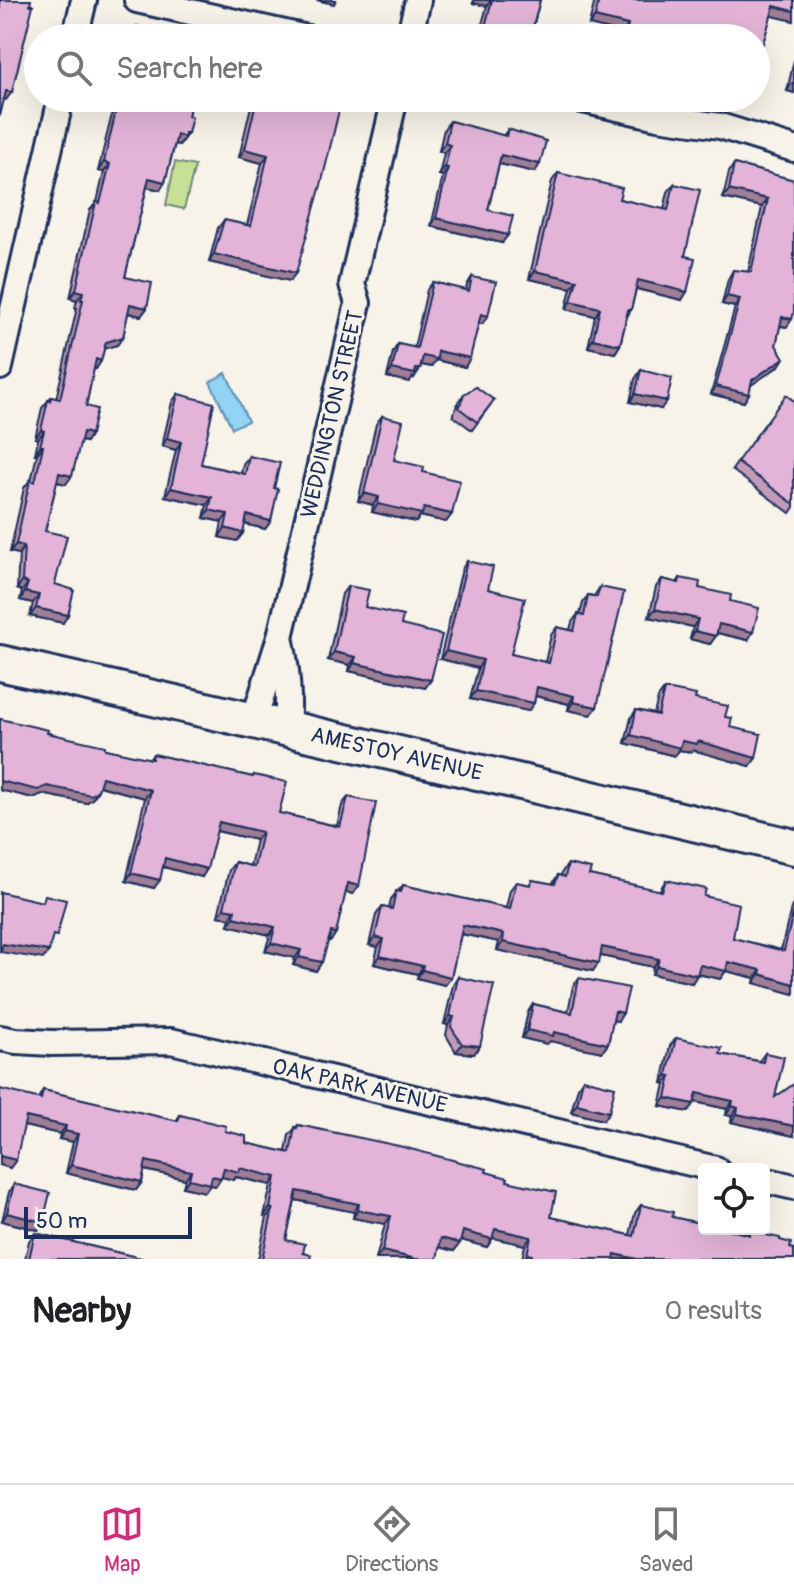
<!DOCTYPE html>
<style>
body{margin:0;font-family:Pangolin,sans-serif;background:#f6f6f6;color:#202124}
.controls{position:absolute;right:24px;bottom:24px;display:grid;overflow:hidden;border-radius:8px;box-shadow:0 8px 32px #0002}
.controls button{width:72px;height:72px;display:grid;place-items:center;padding:0;border:0;border-bottom:2px solid #e0e0e0;background:#fff;color:#202124;font:40px sans-serif}
.scale{position:absolute;left:24px;bottom:20px;width:168px;box-sizing:border-box;padding-left:8px;border:4px solid #1b2f5e;border-top:0;font-size:22px;line-height:28px;white-space:nowrap;color:#1b2f5e;-webkit-text-stroke:6px #f7f3e8;paint-order:stroke}
.list{margin:0;padding:0;list-style:none}
h2{display:flex;justify-content:space-between;align-items:center;height:104px;margin:0;padding:0 32px;font-size:34px}
h2 small{font-size:26px;font-weight:400;color:#757577}
.icon{flex:none;width:44px;height:44px;fill:none;stroke:currentColor;stroke-width:2;stroke-linecap:round;stroke-linejoin:round}
.map{position:relative;flex:none;width:794px;height:1259px;overflow:hidden}
.search{position:absolute;background:#fff;box-shadow:0 8px 32px #0002;left:24px;right:24px;top:24px;height:88px;display:flex;align-items:center;gap:20px;box-sizing:border-box;padding:0 28px;border-radius:44px;color:#757577;font-size:30px}
.sheet{height:224px;background:#fff}
nav{display:flex;justify-content:space-around;align-items:center;box-sizing:border-box;height:112px;border-top:2px solid #e0e0e0;background:#fff;font-size:22px;color:#757577}
nav a{display:grid;justify-items:center;gap:4px}
nav .on{color:#db2777}
.map>svg:first-child{display:block}
.green{fill:#c6e096;stroke:#70887a;stroke-width:2}
.water{fill:#92d4f4;stroke:#6292b8;stroke-width:2}
.lines{fill:none;stroke-linecap:round;stroke-linejoin:round}
.street-casing{stroke:#1b2f5e;stroke-width:30}
.secondary-casing{stroke:#1b2f5e;stroke-width:40}
.street{stroke:#f7f3e8;stroke-width:24}
.secondary{stroke:#f7f3e8;stroke-width:34}
.wall{fill:#c39bb9;stroke:#1b2f5e;stroke-width:2}
.shaded-wall{fill:#9f7e96;stroke:#1b2f5e;stroke-width:2}
.building{fill:#e3b4d7;stroke:#1b2f5e;stroke-width:2}
.labels{text-anchor:middle;stroke-width:6;stroke-linejoin:round;paint-order:stroke}
.street-label{font-size:22px;fill:#1b2f5e;stroke:#f7f3e8}
</style>
<div class="map">
<svg width="794" height="1259" viewBox="0 0 794 1259">
<rect width="100%" height="100%" fill="#f7f3e8"/>
<filter id="ink" filterUnits="userSpaceOnUse"><feTurbulence type="fractalNoise" baseFrequency=".0125" numOctaves="2"/><feDisplacementMap in="SourceGraphic" scale="16" xChannelSelector="R" yChannelSelector="G"/><feConvolveMatrix kernelMatrix="1 2 1 2 8 2 1 2 1" color-interpolation-filters="sRGB"/></filter>
<g filter="url(#ink)">
<polygon class="green" points="175,162 195,166 184,209 166,205"/>
<polygon class="water" points="226,373 248,421 232,428 210,382"/>
<g class="lines">
<defs>
<g id="street">
<polyline points="137,0 307,38"/>
<polyline points="75,38 84,0"/>
<polyline points="409,38 418,0"/>
<polyline points="574,98 658,117 720,126 794,149"/>
<polyline points="0,367 61,98"/>
<path d="M280 637C287 668 290 696 287 727"/>
<polyline points="254,720 280,637 358,303 352,284 395,98"/>
<polyline points="0,1038 16,1041 52,1043 171,1041 716,1169"/>
<polyline points="764,1180 794,1187"/>
</g>
<polyline id="secondary" points="0,663 521,782 794,847"/>
</defs>
<use href="#street" class="street-casing"/>
<use href="#secondary" class="secondary-casing"/>
<use href="#street" class="street"/>
<use href="#secondary" class="secondary"/>
</g>
<g class="wall">
<polygon points="474,0 540,0 530,38 493,38 479,35 487,6 473,3"/>
<polygon points="595,0 794,0 794,21 771,15 758,60 756,63 756,38 621,38 623,33 589,25"/>
<polygon points="137,26 169,36 177,38 130,38 131,34"/>
<polygon points="794,60 794,93 787,91"/>
<polygon points="116,98 192,98 182,142 179,145 175,144 165,182 160,190 147,187 125,277 147,308 141,316 128,313 123,337 117,345 104,348 101,361 96,369 94,368 86,406 86,442 81,441 66,484 57,482 45,531 63,623 30,616 33,603 20,600 22,591 17,589 19,554 10,552 24,488 30,480 31,481 37,454 35,454 38,439 35,438 42,408 51,397 56,399 77,308 75,308 77,300 70,298 90,210 97,202 104,172 98,171"/>
<polygon points="248,98 342,98 290,281 209,262 218,228 224,220 247,225 262,163 239,157 252,102 247,101"/>
<polygon points="450,121 503,136 508,129 535,172 499,164 488,210 502,243 431,226 443,176 439,175 444,153 439,151 444,129"/>
<polygon points="734,164 794,180 787,327 780,326 776,345 779,366 751,385 744,402 711,394 735,307 722,304 728,279 733,270 748,272 762,207 723,198 729,172"/>
<polygon points="558,173 619,199 664,210 668,192 674,184 682,300 636,289 631,310 627,317 620,345 615,353 588,347 595,316 566,309 571,288 529,279 552,181"/>
<polygon points="472,277 482,324 479,323 465,367 436,360 431,367 421,365 414,378 413,377 409,382 387,377 393,352 398,344 414,348 427,290 433,282 466,290 467,285"/>
<polygon points="641,370 661,409 630,402 635,379"/>
<polygon points="178,394 201,464 241,473 243,464 249,456 274,488 271,521 265,529 244,524 243,533 237,541 219,537 222,522 204,518 207,505 165,496 176,450 162,446 172,402"/>
<polygon points="464,394 494,400 472,430 453,416 458,402"/>
<polygon points="786,395 794,401 794,507 790,513 732,470"/>
<polygon points="382,416 394,460 423,472 452,514 446,522 420,516 416,522 372,512 373,505 358,501 376,424"/>
<polygon points="467,561 488,589 511,654 545,662 551,635 557,627 570,630 572,622 578,614 580,614 583,603 588,595 594,596 600,587 597,707 591,715 568,710 569,704 535,696 534,703 528,711 470,699 478,668 440,659 462,569"/>
<polygon points="680,578 699,588 730,601 748,640 717,633 710,644 690,639 693,627 649,617 656,587 662,579 677,583"/>
<polygon points="348,586 365,607 401,625 431,680 425,688 349,671 350,665 328,660 342,594"/>
<polygon points="664,690 695,699 725,717 750,766 693,750 691,752 679,750 675,756 625,743 631,718 636,710 654,714 658,698"/>
<polygon points="0,719 105,749 150,759 153,754 252,777 254,775 279,813 337,826 342,805 348,797 359,886 353,894 346,892 331,941 328,941 316,971 293,965 295,958 265,951 270,935 228,925 230,918 218,916 229,870 235,862 250,866 256,840 216,831 202,877 163,867 154,888 126,881 145,798 99,786 98,790 93,798 86,803 42,794 33,798 0,790"/>
<polygon points="568,864 589,875 659,891 666,880 704,896 733,938 781,950 791,908 794,903 794,994 754,983 755,978 726,971 720,979 697,974 692,983 652,974 653,967 601,956 593,971 497,950 499,942 461,934 451,977 445,985 417,978 418,974 374,964 378,947 369,945 376,915 382,907 389,909 391,899 403,885 506,908 510,890 516,882 529,885 532,880 552,884 558,875 561,876 562,872"/>
<polygon points="458,977 474,1054 456,1052 446,1035 448,1025 444,1024 453,985"/>
<polygon points="579,978 623,1013 618,1021 613,1020 608,1044 602,1052 550,1041 547,1044 522,1038 528,1012 533,1004 568,1012 573,986"/>
<polygon points="676,1038 720,1054 759,1061 765,1053 775,1097 794,1136 731,1122 732,1116 726,1115 727,1109 695,1102 688,1112 660,1106 665,1084 662,1083 670,1046"/>
<polygon points="583,1079 603,1120 571,1112 578,1087"/>
<polygon points="43,1090 176,1121 180,1115 225,1131 246,1143 286,1152 289,1135 298,1125 486,1172 507,1181 551,1217 630,1235 635,1213 641,1205 672,1217 749,1234 751,1232 780,1240 790,1248 794,1259 522,1259 525,1245 493,1238 487,1247 461,1240 454,1251 439,1247 376,1259 385,1224 353,1218 354,1212 295,1200 286,1240 310,1259 258,1259 267,1217 264,1216 271,1185 236,1177 234,1180 222,1177 216,1186 210,1185 205,1192 183,1187 185,1179 144,1170 142,1182 136,1190 66,1173 73,1142 59,1139 60,1134 24,1126 10,1168 0,1165"/>
<polygon points="14,1184 38,1230 2,1221 9,1192"/>
<polygon points="35,1233 145,1259 25,1259 29,1241"/>
</g>
<g class="shaded-wall">
<polygon points="316,0 336,0 334,4"/>
<polygon points="475,0 491,0 487,6 473,3"/>
<polygon points="774,6 794,11 794,21 768,15"/>
<polygon points="595,17 628,25 623,33 589,25"/>
<polygon points="485,27 530,38 493,38 479,35"/>
<polygon points="792,83 794,83 794,93 787,91"/>
<polygon points="6,91 12,92 6,100 0,99"/>
<polygon points="185,133 188,133 179,145 171,143 177,135"/>
<polygon points="445,143 450,145 444,153 439,151"/>
<polygon points="245,149 268,155 262,163 239,157"/>
<polygon points="501,155 540,164 535,172 496,163"/>
<polygon points="104,162 110,164 104,172 98,171"/>
<polygon points="445,167 448,168 443,176 439,175"/>
<polygon points="149,178 165,182 160,190 143,186"/>
<polygon points="729,190 768,199 762,207 723,198"/>
<polygon points="436,218 508,235 502,243 431,226"/>
<polygon points="214,254 296,273 290,281 209,262"/>
<polygon points="535,271 577,280 571,288 529,279"/>
<polygon points="638,280 687,292 682,300 633,288"/>
<polygon points="76,290 83,292 77,300 70,298"/>
<polygon points="727,296 740,299 735,307 722,304"/>
<polygon points="571,301 600,308 595,316 566,309"/>
<polygon points="130,304 147,308 141,316 125,312"/>
<polygon points="481,314 488,316 482,324 475,323"/>
<polygon points="782,317 792,319 787,327 777,325"/>
<polygon points="123,337 117,345 100,350 106,342"/>
<polygon points="593,339 620,345 615,353 588,347"/>
<polygon points="438,351 470,358 465,367 436,360 431,367 418,364 423,356"/>
<polygon points="784,358 779,366 747,388 752,380"/>
<polygon points="96,359 101,361 96,369 91,367"/>
<polygon points="392,369 420,369 414,378 413,377 409,382 387,377"/>
<polygon points="716,386 749,394 744,402 711,394"/>
<polygon points="635,394 667,401 661,409 630,402"/>
<polygon points="41,430 44,431 38,439 35,438"/>
<polygon points="83,432 91,434 86,442 77,440"/>
<polygon points="167,438 181,442 176,450 162,446"/>
<polygon points="40,446 43,446 37,454 35,454"/>
<polygon points="59,473 72,476 66,484 53,481"/>
<polygon points="171,488 212,497 207,505 165,496"/>
<polygon points="364,493 379,497 373,505 358,501"/>
<polygon points="378,504 424,508 452,514 446,522 420,516 416,522 372,512"/>
<polygon points="209,510 228,514 222,522 204,518"/>
<polygon points="247,515 271,521 265,529 241,523"/>
<polygon points="225,528 243,533 237,541 219,537"/>
<polygon points="16,544 24,546 19,554 10,552"/>
<polygon points="22,581 28,583 22,591 17,589"/>
<polygon points="25,592 39,595 33,603 20,600"/>
<polygon points="36,608 68,615 63,623 30,616"/>
<polygon points="655,609 698,619 693,627 649,617"/>
<polygon points="719,624 753,632 748,640 713,632"/>
<polygon points="695,631 716,636 710,644 690,639"/>
<polygon points="446,651 483,660 478,668 440,659"/>
<polygon points="334,652 356,657 350,665 328,660"/>
<polygon points="354,663 431,680 425,688 349,671"/>
<polygon points="537,687 574,696 569,704 532,695"/>
<polygon points="476,691 534,703 528,711 470,699"/>
<polygon points="573,702 597,707 591,715 568,710"/>
<polygon points="631,735 682,741 698,741 756,758 750,766 693,750 691,752 679,750 675,756 625,743"/>
<polygon points="102,777 151,790 145,798 96,785"/>
<polygon points="0,781 47,786 98,790 93,798 86,803 42,794 33,798 0,790"/>
<polygon points="219,822 262,832 256,840 213,830"/>
<polygon points="165,858 207,869 202,877 160,866"/>
<polygon points="131,873 160,880 154,888 126,881"/>
<polygon points="348,883 359,886 353,894 342,891"/>
<polygon points="224,908 235,910 230,918 218,916"/>
<polygon points="234,917 275,927 270,935 228,925"/>
<polygon points="463,925 504,934 499,942 457,933"/>
<polygon points="331,932 336,933 331,941 325,940"/>
<polygon points="375,937 384,939 378,947 369,945"/>
<polygon points="503,942 599,963 593,971 497,950"/>
<polygon points="271,943 301,950 295,958 265,951"/>
<polygon points="3,944 49,951 43,959 0,952 0,948"/>
<polygon points="602,947 659,959 653,967 597,955"/>
<polygon points="380,956 423,966 418,974 374,964"/>
<polygon points="299,957 322,962 316,971 293,965"/>
<polygon points="728,962 761,970 755,978 726,971 720,979 694,973 700,965"/>
<polygon points="657,966 697,975 692,983 652,974"/>
<polygon points="422,970 451,977 445,985 417,978"/>
<polygon points="760,974 794,984 794,994 754,983"/>
<polygon points="615,1011 623,1013 618,1021 609,1019"/>
<polygon points="450,1016 454,1017 448,1025 444,1024"/>
<polygon points="527,1030 554,1032 608,1044 602,1052 550,1041 547,1044 522,1038"/>
<polygon points="462,1044 480,1046 474,1054 456,1052"/>
<polygon points="667,1075 671,1076 665,1084 662,1083"/>
<polygon points="697,1093 733,1101 727,1109 691,1101"/>
<polygon points="666,1098 694,1104 688,1112 660,1106"/>
<polygon points="577,1104 609,1112 603,1120 571,1112"/>
<polygon points="732,1106 738,1108 732,1116 726,1115"/>
<polygon points="737,1114 794,1126 794,1136 731,1122"/>
<polygon points="26,1117 66,1126 60,1134 20,1125"/>
<polygon points="65,1131 78,1134 73,1142 59,1139"/>
<polygon points="0,1156 16,1160 10,1168 0,1165"/>
<polygon points="146,1161 191,1171 185,1179 141,1169"/>
<polygon points="71,1165 142,1182 136,1190 66,1173"/>
<polygon points="224,1168 240,1168 276,1177 271,1185 236,1177 234,1180 218,1176"/>
<polygon points="212,1176 221,1178 216,1186 210,1185 205,1192 183,1187 189,1179"/>
<polygon points="297,1191 359,1204 354,1212 291,1199"/>
<polygon points="270,1208 273,1209 267,1217 264,1216"/>
<polygon points="358,1210 391,1216 385,1224 353,1218"/>
<polygon points="7,1213 43,1222 38,1230 2,1221"/>
<polygon points="495,1229 531,1237 525,1245 489,1237"/>
<polygon points="463,1231 492,1239 487,1247 457,1239"/>
<polygon points="441,1238 460,1243 454,1251 435,1246"/>
<polygon points="382,1251 413,1258 412,1259 376,1259"/>
<polygon points="527,1254 532,1255 530,1259 524,1259"/>
<polygon points="615,1254 637,1259 612,1259"/>
</g>
<g class="building">
<polygon points="0,0 31,0 30,5 33,5 12,92 6,91 0,116"/>
<polygon points="492,0 540,0 530,38 485,27"/>
<polygon points="599,0 794,0 794,11 774,6 758,60 756,59 756,38 625,38 628,25 595,17"/>
<polygon points="137,26 170,34 169,36 177,38 134,38"/>
<polygon points="119,98 192,98 188,116 192,117 188,133 185,133 185,137 177,135 165,182 149,178 125,277 152,283 147,308 130,304 123,337 106,342 101,361 96,359 86,406 97,409 91,434 83,432 72,476 59,473 45,531 67,536 55,584 74,590 68,615 36,608 39,595 25,592 28,583 22,581 24,546 16,544 30,480 35,482 43,446 40,446 44,431 41,430 48,400 50,401 51,397 60,399 83,300 81,300 83,292 76,290 96,202 100,203 110,164 104,162"/>
<polygon points="257,98 342,98 321,185 296,273 214,254 224,220 251,226 268,155 245,149"/>
<polygon points="450,121 506,136 508,129 546,141 540,164 501,155 488,210 513,216 508,235 436,218 448,168 445,167 450,145 445,143"/>
<polygon points="734,164 794,180 794,312 792,319 782,317 776,345 784,358 752,380 749,394 716,386 740,299 727,296 733,270 751,272 768,199 729,190"/>
<polygon points="558,173 622,188 619,199 668,210 674,184 700,190 685,256 695,258 687,292 638,280 631,310 628,310 620,345 593,339 600,308 571,301 577,280 535,271"/>
<polygon points="472,277 496,282 488,316 481,314 470,358 438,351 437,359 423,356 420,369 416,369 415,374 392,369 398,344 417,348 433,282 469,291"/>
<polygon points="641,370 672,378 667,401 635,394"/>
<polygon points="476,387 494,400 477,422 459,408 464,394"/>
<polygon points="178,394 214,403 201,464 245,474 249,456 280,463 274,488 278,489 271,521 247,515 243,533 225,528 228,514 209,510 212,497 171,488 181,442 167,438"/>
<polygon points="786,395 794,401 794,504 737,462"/>
<polygon points="382,416 403,421 394,460 424,467 423,472 460,481 452,514 424,508 422,514 378,504 379,497 364,493"/>
<polygon points="467,561 493,567 488,589 525,598 511,654 549,663 557,627 574,631 578,614 584,616 588,595 597,597 600,587 624,592 597,707 573,702 574,696 537,687 534,703 476,691 483,660 446,651"/>
<polygon points="680,578 700,582 699,588 731,595 730,601 759,608 753,632 719,624 716,636 695,631 698,619 655,609 662,579 679,583"/>
<polygon points="348,586 369,590 365,607 403,616 401,625 442,635 431,680 354,663 356,657 334,652"/>
<polygon points="664,690 671,690 696,695 695,699 728,706 725,717 732,718 730,727 761,734 756,758 698,741 697,744 682,741 680,748 631,735 636,710 658,715"/>
<polygon points="0,719 48,730 47,733 105,746 105,749 152,759 153,754 253,777 254,775 287,782 279,813 340,827 348,797 376,803 359,886 348,883 336,933 331,932 322,962 299,957 301,950 271,943 275,927 234,917 235,910 224,908 235,862 254,867 262,832 219,822 207,869 165,858 160,880 131,873 151,790 102,777 98,790 91,795 47,786 38,790 0,781"/>
<polygon points="568,864 591,869 589,875 662,891 666,880 706,889 704,896 739,904 733,938 784,951 794,909 794,984 760,974 761,970 728,962 726,971 700,965 697,975 657,966 659,959 602,947 599,963 503,942 504,934 463,925 451,977 422,970 423,966 380,956 384,939 375,937 382,907 392,909 396,891 401,892 403,885 510,909 516,882 531,885 532,880 555,884 558,875 565,877"/>
<polygon points="0,892 43,902 45,895 66,900 57,936 53,935 49,951 3,944 1,950 0,949"/>
<polygon points="458,977 494,985 480,1046 462,1044 451,1027 454,1017 450,1016"/>
<polygon points="579,978 629,988 623,1013 615,1011 608,1044 554,1032 553,1036 527,1030 533,1004 572,1013"/>
<polygon points="676,1038 722,1048 720,1054 763,1062 765,1053 784,1057 775,1097 794,1084 794,1126 737,1114 738,1108 732,1106 733,1101 697,1093 694,1104 666,1098 671,1076 667,1075"/>
<polygon points="583,1079 615,1087 609,1112 577,1104"/>
<polygon points="0,1089 41,1099 43,1090 178,1121 180,1115 226,1126 225,1131 246,1136 246,1143 290,1153 295,1127 297,1128 298,1125 399,1146 487,1169 486,1172 508,1178 507,1181 556,1192 551,1217 634,1236 641,1205 673,1212 672,1217 704,1224 704,1229 726,1229 750,1235 751,1232 780,1238 780,1240 791,1243 790,1248 794,1249 794,1259 637,1259 615,1254 614,1259 532,1259 532,1255 527,1254 531,1237 495,1229 492,1239 463,1231 460,1243 441,1238 437,1259 412,1259 413,1258 382,1251 391,1216 358,1210 359,1204 297,1191 286,1240 305,1244 303,1253 311,1255 310,1259 262,1259 273,1209 270,1208 276,1177 240,1168 239,1172 224,1168 221,1178 212,1176 210,1184 189,1179 191,1171 146,1161 142,1182 71,1165 78,1134 65,1131 66,1126 26,1117 16,1160 0,1156"/>
<polygon points="14,1184 50,1193 43,1222 7,1213"/>
<polygon points="35,1233 145,1259 29,1259"/>
</g>
</g>
<g class="labels">
<g class="street-label">
<text transform="translate(331 414) rotate(-77)" y="8">WEDDINGTON STREET</text>
<text transform="translate(397 753) rotate(13)" y="8">AMESTOY AVENUE</text>
<text transform="translate(360 1085) rotate(13)" y="8">OAK PARK AVENUE</text>
</g>
</g>
</svg>
<div class="controls">
<button><svg class="icon" aria-label="locate" viewBox="0 0 24 24"><circle cx="12" cy="12" r="6"/><path d="M12 2v4M12 18v4M2 12h4M18 12h4"/></svg></button>
</div>
<div class="scale">50 m</div>
<div class="search"><svg class="icon" aria-label="search" viewBox="0 0 24 24"><circle cx="10" cy="10" r="6"/><path d="M15 15l6 6"/></svg>Search here</div>
</div>
<section class="sheet">
<h2>Nearby<small>0 results</small></h2>
<ul class="list">
</ul>
</section>
<nav>
<a class="on"><svg class="icon" aria-label="map" viewBox="0 0 24 24"><path d="M3 6l6-2 6 2 6-2v14l-6 2-6-2-6 2zM9 4v14M15 6v14"/></svg>Map</a>
<a><svg class="icon" aria-label="directions" viewBox="0 0 24 24"><path d="M12 3l9 9-9 9-9-9zM9 14v-3h6M13 9l2 2-2 2"/></svg>Directions</a>
<a><svg class="icon" aria-label="saved" viewBox="0 0 24 24"><path d="M7 4h10v16l-5-4-5 4z"/></svg>Saved</a>
</nav>
